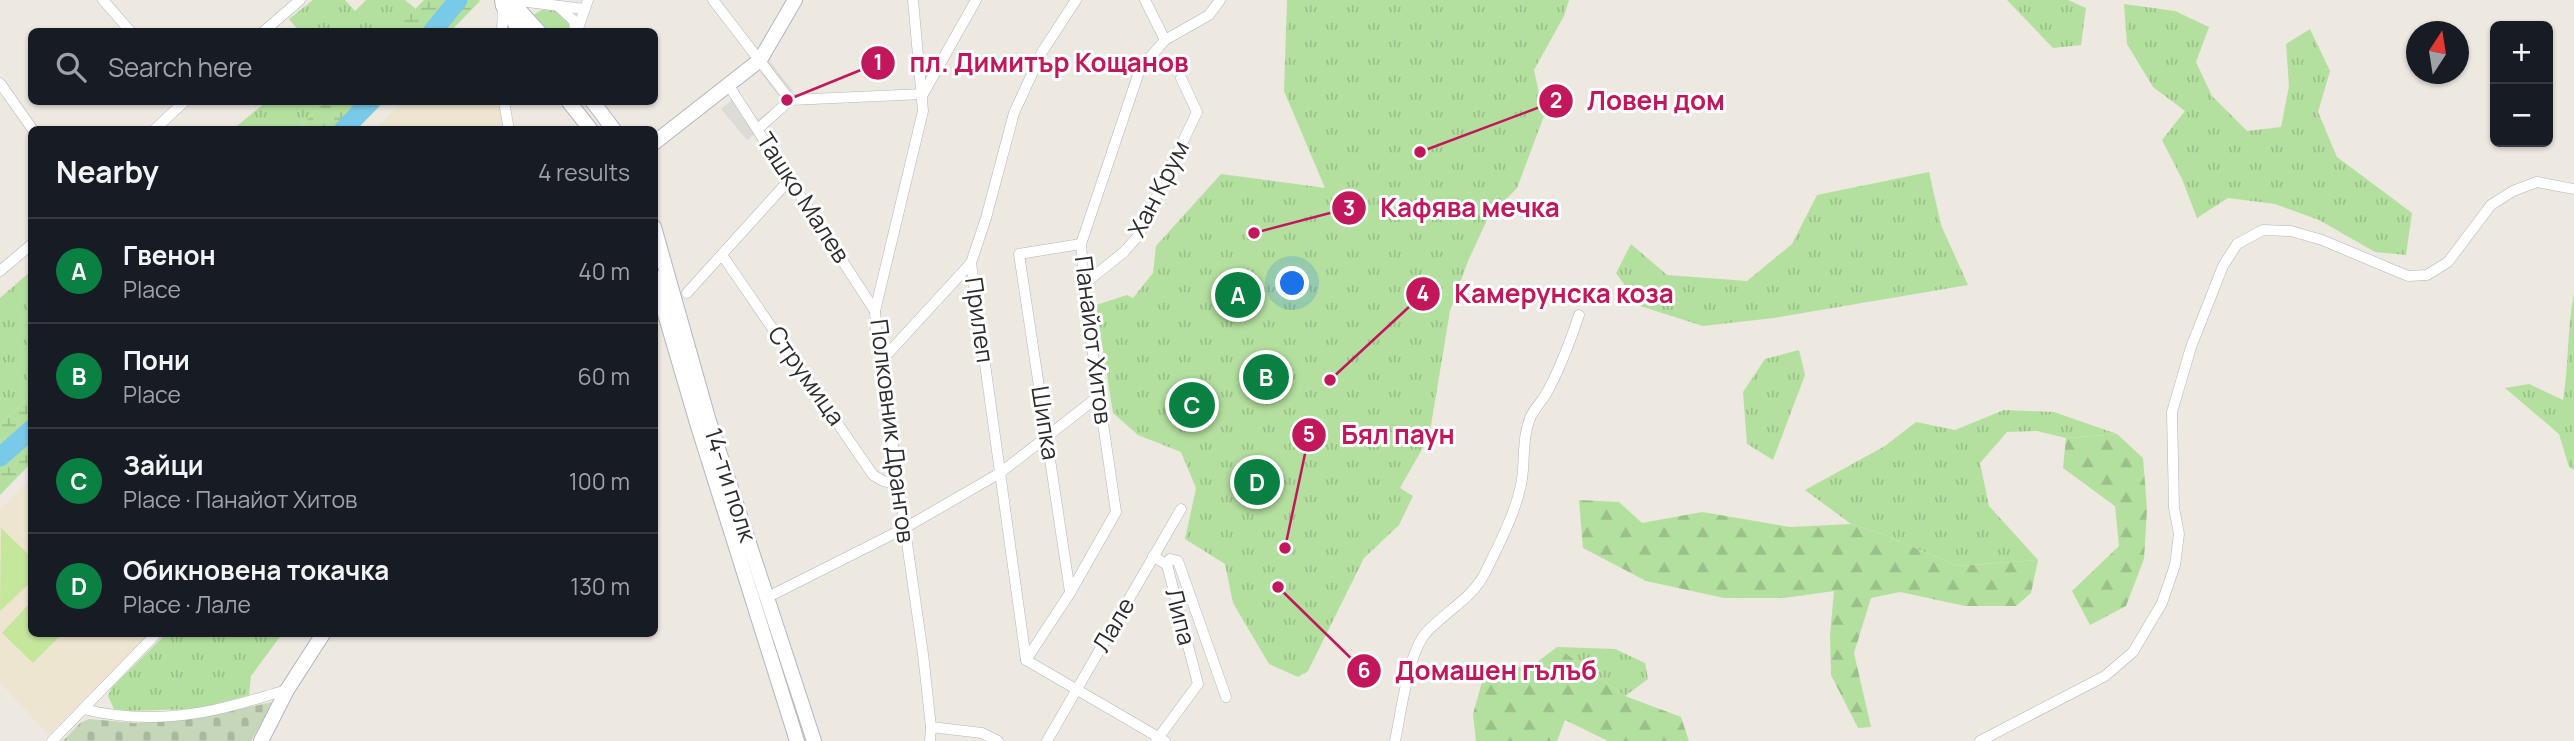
<!DOCTYPE html>
<meta charset="utf-8">
<style>
body{margin:0;font-family:Manrope,sans-serif;background:#242831;color:#f1f3f6}
.controls{position:absolute;right:21px;top:21px;display:grid;overflow:hidden;border-radius:10px;box-shadow:0 2px 5px #0004}
.controls button{width:63px;height:63px;display:grid;place-items:center;padding:0;border:0;border-bottom:2px solid #363941;background:#171b24;color:#f1f3f6;font:35px sans-serif}
.compass{position:absolute;left:2406px;top:21px;width:63px;height:63px;border-radius:50%;background:#171b24;box-shadow:0 2px 5px #0004;rotate:12deg}
.you{position:absolute;left:1293px;top:284px;width:24px;height:24px;margin:-18px;border:5px solid #fff;border-radius:50%;background:#1a73e8;box-shadow:0 0 0 10px #1a73e833}
.badge{display:grid;place-items:center;width:46px;height:46px;border-radius:50%;background:#0b8043;color:#fff;font-size:23px;font-weight:700}
.pin{position:absolute;translate:-50% -50%;border:4px solid #fff;box-shadow:0 2px 7px #0006}
.list{margin:0;padding:0;list-style:none}
h2{display:flex;justify-content:space-between;align-items:center;height:91px;margin:0;padding:0 28px;font-size:30px}
h2 small{font-size:23px;font-weight:400;color:#9ea1a6}
.list li{display:grid;grid-template-columns:46px 1fr auto;gap:21px;align-items:center;box-sizing:border-box;height:105px;padding:0 28px;border-top:2px solid #363941}
.list b{display:block;font-size:26px;white-space:nowrap}
.list p{margin:0;font-size:23px;white-space:nowrap;color:#9ea1a6}
.list em{font-size:23px;font-style:normal;color:#9ea1a6}
.icon{flex:none;width:38px;height:38px;fill:none;stroke:currentColor;stroke-width:2;stroke-linecap:round;stroke-linejoin:round}
.map{position:relative;flex:none;width:2574px;height:741px;overflow:hidden}
.search{position:absolute;background:#171b24;box-shadow:0 2px 5px #0004;left:28px;top:28px;width:630px;height:77px;display:flex;align-items:center;gap:18px;box-sizing:border-box;padding:0 24px;border-radius:10px;color:#9ea1a6;font-size:26px}
.panel{position:absolute;background:#171b24;box-shadow:0 2px 5px #0004;left:28px;top:126px;width:630px;height:511px;border-radius:10px}
.map>svg:first-child{display:block}
.education{fill:#ede5d0}
.grass{fill:url(#grass-tufts)}
.forest{fill:url(#forest-firs)}
.wetland{fill:url(#wetland-marsh)}
.cemetery{fill:url(#cemetery-stones)}
.pitch{fill:#c5e79c}
.plaza{fill:#dddbd6}
.lines{fill:none;stroke-linecap:round;stroke-linejoin:round}
.river{stroke:#79c9e9;stroke-width:19}
.street-casing{stroke:#b3b5bf;stroke-width:11}
.secondary-casing{stroke:#b3b5bf;stroke-width:16}
.street{stroke:#fff;stroke-width:10}
.secondary{stroke:#fff;stroke-width:14}
.labels{text-anchor:middle;stroke-width:6;stroke-linejoin:round;paint-order:stroke}
.street-label{font-size:24px;fill:#2c2c2c;stroke:#fff}
.leader{fill:none;stroke:#c2185b;stroke-width:2.5}
.callout-dot{fill:#c2185b;stroke:#fff;stroke-width:2.5}
.mark-label{font-size:21px;text-anchor:middle;font-weight:bold;fill:#fff}
.callout-label{font-size:26px;text-anchor:middle;font-weight:bold;fill:#c2185b;stroke:#fff;stroke-width:6;stroke-linejoin:round;paint-order:stroke}
</style>
<div class="map">
<svg width="2574" height="741" viewBox="0 0 2574 741">
<defs>
<pattern id="grass-tufts" width="24" height="20" patternUnits="userSpaceOnUse" patternTransform="scale(1.75)"><rect width="24" height="20" fill="#b4e09f"/><path d="M3 7l-1-3M5 7V3M7 7l1-3M15 17l-1-3M17 17v-4M19 17l1-3" fill="none" stroke="#9bc089"/></pattern>
<pattern id="forest-firs" width="22" height="20" patternUnits="userSpaceOnUse" patternTransform="scale(1.75)"><rect width="22" height="20" fill="#b4e09f"/><path d="M5 1l3.5 6h-7zM16 11l3.5 6h-7z" fill="#9bc089"/></pattern>
<pattern id="wetland-marsh" width="20" height="14" patternUnits="userSpaceOnUse" patternTransform="scale(1.75)"><rect width="20" height="14" fill="#b4e09f"/><path d="M1 5h8M5 5V1M11 12h8M15 12V8" fill="none" stroke="#9bc089"/></pattern>
<pattern id="cemetery-stones" width="16" height="16" patternUnits="userSpaceOnUse" patternTransform="scale(1.75)"><rect width="16" height="16" fill="#c6d6b8"/><path d="M2 7V4a2 2 0 0 1 4 0v3zM10 15v-3a2 2 0 0 1 4 0v3z" fill="#aab89e"/></pattern>
</defs>
<rect width="100%" height="100%" fill="#ede8e0"/>
<g class="education">
<polygon points="402,102 499,102 504,129 375,130"/>
<polygon points="31,478 32,634 150,634 48,735 0,682 0,510"/>
</g>
<g class="grass">
<polygon points="313,0 345,0 355,11 366,0 405,0 416,9 394,31 299,31 289,19"/>
<polygon points="1287,0 1569,0 1564,16 1534,70 1544,116 1517,188 1488,218 1468,261 1450,311 1429,437 1400,488 1413,496 1399,525 1364,558 1308,671 1298,677 1269,664 1233,603 1225,564 1185,539 1196,488 1181,452 1138,435 1113,413 1096,305 1127,295 1133,298 1153,273 1156,246 1221,174 1325,188 1284,91"/>
<polygon points="2007,0 2068,0 2086,8 2081,45 2053,48"/>
<polygon points="2124,4 2175,11 2209,27 2196,62 2212,96 2247,131 2281,127 2289,86 2286,44 2310,29 2330,71 2318,112 2337,157 2412,213 2406,255 2375,252 2319,220 2275,204 2228,198 2197,218 2182,179 2162,140 2185,111 2153,87 2127,44"/>
<path d="M542 10C559 9 568 15 572 31H548L533 15Z"/>
<polygon points="266,102 325,102 297,129 232,130"/>
<polygon points="1929,172 1941,225 1968,285 1774,318 1703,326 1640,306 1616,273 1631,244 1667,275 1747,281 1792,244 1817,195"/>
<polygon points="31,271 31,395 0,425 0,298"/>
<path d="M2574 293V470L2569 467 2559 434 2505 388 2529 384 2563 400C2569 364 2567 328 2574 293Z"/>
<polygon points="1799,350 1805,375 1773,460 1747,444 1743,392 1765,359"/>
<polygon points="2004,410 2054,412 2117,434 2066,438 2037,431 2007,432 1980,463 1989,506 2038,560 1958,566 1882,534 1851,524 1805,490 1885,446 1916,422 1955,430"/>
<polygon points="166,634 282,634 251,676 249,695 197,709 121,711 114,709 108,696 112,687"/>
<polygon points="1557,647 1615,649 1645,663 1648,679 1625,696"/>
</g>
<g class="forest">
<polygon points="2117,434 2143,458 2147,509 2144,559 2126,606 2090,625 2072,591 2119,546 2115,506 2063,468 2066,438"/>
<polygon points="1579,500 1619,502 1642,523 1702,512 1790,527 1851,524 1882,534 1958,566 2038,560 2031,593 2016,606 1965,606 1900,592 1871,598 1854,653 1871,727 1858,728 1831,675 1830,635 1834,591 1784,598 1724,598 1646,581 1583,548"/>
<polygon points="1557,647 1625,696 1681,717 1689,741 1608,741 1565,720 1557,741 1476,741 1473,714 1484,675 1536,663"/>
</g>
<g class="wetland">
<polygon points="424,0 479,0 480,1 451,31 394,31"/>
<polygon points="325,102 384,102 357,129 297,129"/>
<polygon points="31,395 31,463 0,495 0,425"/>
</g>
<polygon class="cemetery" points="273,702 251,741 63,741 80,723 89,719 135,723 197,718"/>
<g class="pitch">
<polygon points="1,528 31,557 32,581 0,611"/>
<polygon points="31,602 32,634 62,634 33,663 2,633"/>
</g>
<polygon class="plaza" points="769,60 793,91 792,105 747,140 721,109 734,98 752,124 783,101 760,72"/>
<g class="lines">
<g class="river">
<polyline points="432,32 458,0"/>
<polyline points="343,130 370,102"/>
<polyline points="0,457 32,429"/>
</g>
<defs>
<g id="street">
<polyline points="103,0 131,32"/>
<polyline points="512,0 584,9"/>
<polyline points="713,0 790,100"/>
<polyline points="913,0 923,111 880,290 875,311 876,328 923,654 931,727 930,741"/>
<polyline points="1145,0 1165,40"/>
<polyline points="558,6 574,21 575,32"/>
<polyline points="577,31 588,0"/>
<polyline points="263,32 300,0"/>
<polyline points="502,32 503,7"/>
<polyline points="0,83 33,130"/>
<polyline points="729,86 875,311"/>
<polyline points="790,100 923,94 976,0"/>
<polyline points="504,102 509,130"/>
<polyline points="758,129 790,100"/>
<polyline points="154,130 184,102"/>
<polyline points="722,255 873,475 883,481 898,484"/>
<polyline points="0,271 32,244"/>
<polyline points="1084,284 1124,252 1138,236 1197,112 1181,78"/>
<polyline points="687,293 791,178"/>
<polyline points="881,361 971,263"/>
<polyline points="1153,556 1167,565 1198,684 1156,741"/>
<polyline points="1167,565 1170,559 1178,561 1226,697"/>
<polyline points="1070,592 1019,254 1081,244"/>
<polyline points="766,598 903,529 1000,473 1099,396"/>
<polyline points="1026,660 1070,593 1116,512 1086,307 1081,244 1140,69 1165,40 1209,15 1220,0"/>
<polyline points="1026,660 971,263 986,218 1014,113 1042,52 1076,0"/>
<polyline points="1026,660 1165,741"/>
<path d="M83 709C119 718 160 719 197 713 227 709 258 698 287 690"/>
<polyline points="931,727 982,733 998,741"/>
<polyline points="52,741 156,634"/>
<polyline points="1047,741 1181,509"/>
<path d="M1395 741C1401 713 1408 655 1425 634 1444 612 1472 599 1485 573 1499 544 1517 511 1522 479 1525 458 1522 436 1531 416 1535 408 1542 401 1546 394 1560 369 1570 342 1579 315"/>
<polyline points="1980,741 2105,676 2133,652 2162,603 2175,565 2179,534 2174,508 2172,412 2191,347 2223,266 2237,244 2263,230 2291,231 2322,240 2408,276 2427,275 2448,262 2491,205 2513,191 2537,182 2574,189"/>
</g>
<g id="secondary">
<polyline points="502,0 503,6 521,32"/>
<polyline points="510,0 539,32"/>
<polyline points="569,102 591,130"/>
<polyline points="593,102 614,130"/>
<polyline points="654,143 760,60 795,0"/>
<polyline points="654,227 708,418 814,741"/>
<polyline points="654,276 697,423 797,741"/>
<polyline points="261,741 287,690 323,634"/>
</g>
</defs>
<use href="#street" class="street-casing"/>
<use href="#secondary" class="secondary-casing"/>
<use href="#street" class="street"/>
<use href="#secondary" class="secondary"/>
</g>
<g class="labels">
<g class="street-label">
<text transform="translate(1159 189) rotate(-63)" y="8">Хан Крум</text>
<text transform="translate(803 198) rotate(57)" y="8">Ташко Малев</text>
<text transform="translate(979 320) rotate(82)" y="8">Прилеп</text>
<text transform="translate(1093 340) rotate(83)" y="8">Панайот Хитов</text>
<text transform="translate(806 376) rotate(55)" y="8">Струмица</text>
<text transform="translate(1045 423) rotate(81)" y="8">Шипка</text>
<text transform="translate(892 431) rotate(83)" y="8">Полковник Дрангов</text>
<text transform="translate(730 485) rotate(72)" y="8">14-ти полк</text>
<text transform="translate(1180 617) rotate(76)" y="8">Липа</text>
<text transform="translate(1114 625) rotate(-60)" y="8">Лале</text>
</g>
</g>
<path class="leader" d="M787 100L878 63M1420 152L1556 101M1254 233L1349 208M1330 380L1423 294M1285 548L1309 435M1278 587L1364 671"/>
<g class="callout-dot">
<circle cx="787" cy="100" r="7"/>
<circle cx="1420" cy="152" r="7"/>
<circle cx="1254" cy="233" r="7"/>
<circle cx="1330" cy="380" r="7"/>
<circle cx="1285" cy="548" r="7"/>
<circle cx="1278" cy="587" r="7"/>
<circle cx="878" cy="63" r="18"/>
<circle cx="1556" cy="101" r="18"/>
<circle cx="1349" cy="208" r="18"/>
<circle cx="1423" cy="294" r="18"/>
<circle cx="1309" cy="435" r="18"/>
<circle cx="1364" cy="671" r="18"/>
</g>
<g class="mark-label">
<text x="878" y="70">1</text>
<text x="1556" y="108">2</text>
<text x="1349" y="216">3</text>
<text x="1423" y="301">4</text>
<text x="1309" y="442">5</text>
<text x="1364" y="678">6</text>
</g>
<g class="callout-label">
<text x="1049" y="72">пл. Димитър Кощанов</text>
<text x="1656" y="110">Ловен дом</text>
<text x="1470" y="217">Кафява мечка</text>
<text x="1564" y="303">Камерунска коза</text>
<text x="1398" y="444">Бял паун</text>
<text x="1496" y="680">Домашен гълъб</text>
</g>
</svg>
<div class="controls">
<button>+</button>
<button>−</button>
</div>
<svg class="compass" viewBox="-18 -18 36 36"><path d="M0-13l5 13h-10z" fill="#e53935"/><path d="M0 13l5-13h-10z" fill="#9ea1a6"/></svg>
<div class="you"></div>
<div class="pin badge" style="left:1238px;top:295px">A</div>
<div class="pin badge" style="left:1266px;top:377px">B</div>
<div class="pin badge" style="left:1192px;top:405px">C</div>
<div class="pin badge" style="left:1257px;top:482px">D</div>
<div class="search"><svg class="icon" aria-label="search" viewBox="0 0 24 24"><circle cx="10" cy="10" r="6"/><path d="M15 15l6 6"/></svg>Search here</div>
<section class="panel">
<h2>Nearby<small>4 results</small></h2>
<ul class="list">
<li><span class="badge">A</span><div><b>Гвенон</b><p>Place</p></div><em>40 m</em></li>
<li><span class="badge">B</span><div><b>Пони</b><p>Place</p></div><em>60 m</em></li>
<li><span class="badge">C</span><div><b>Зайци</b><p>Place · Панайот Хитов</p></div><em>100 m</em></li>
<li><span class="badge">D</span><div><b>Обикновена токачка</b><p>Place · Лале</p></div><em>130 m</em></li>
</ul>
</section>
</div>
